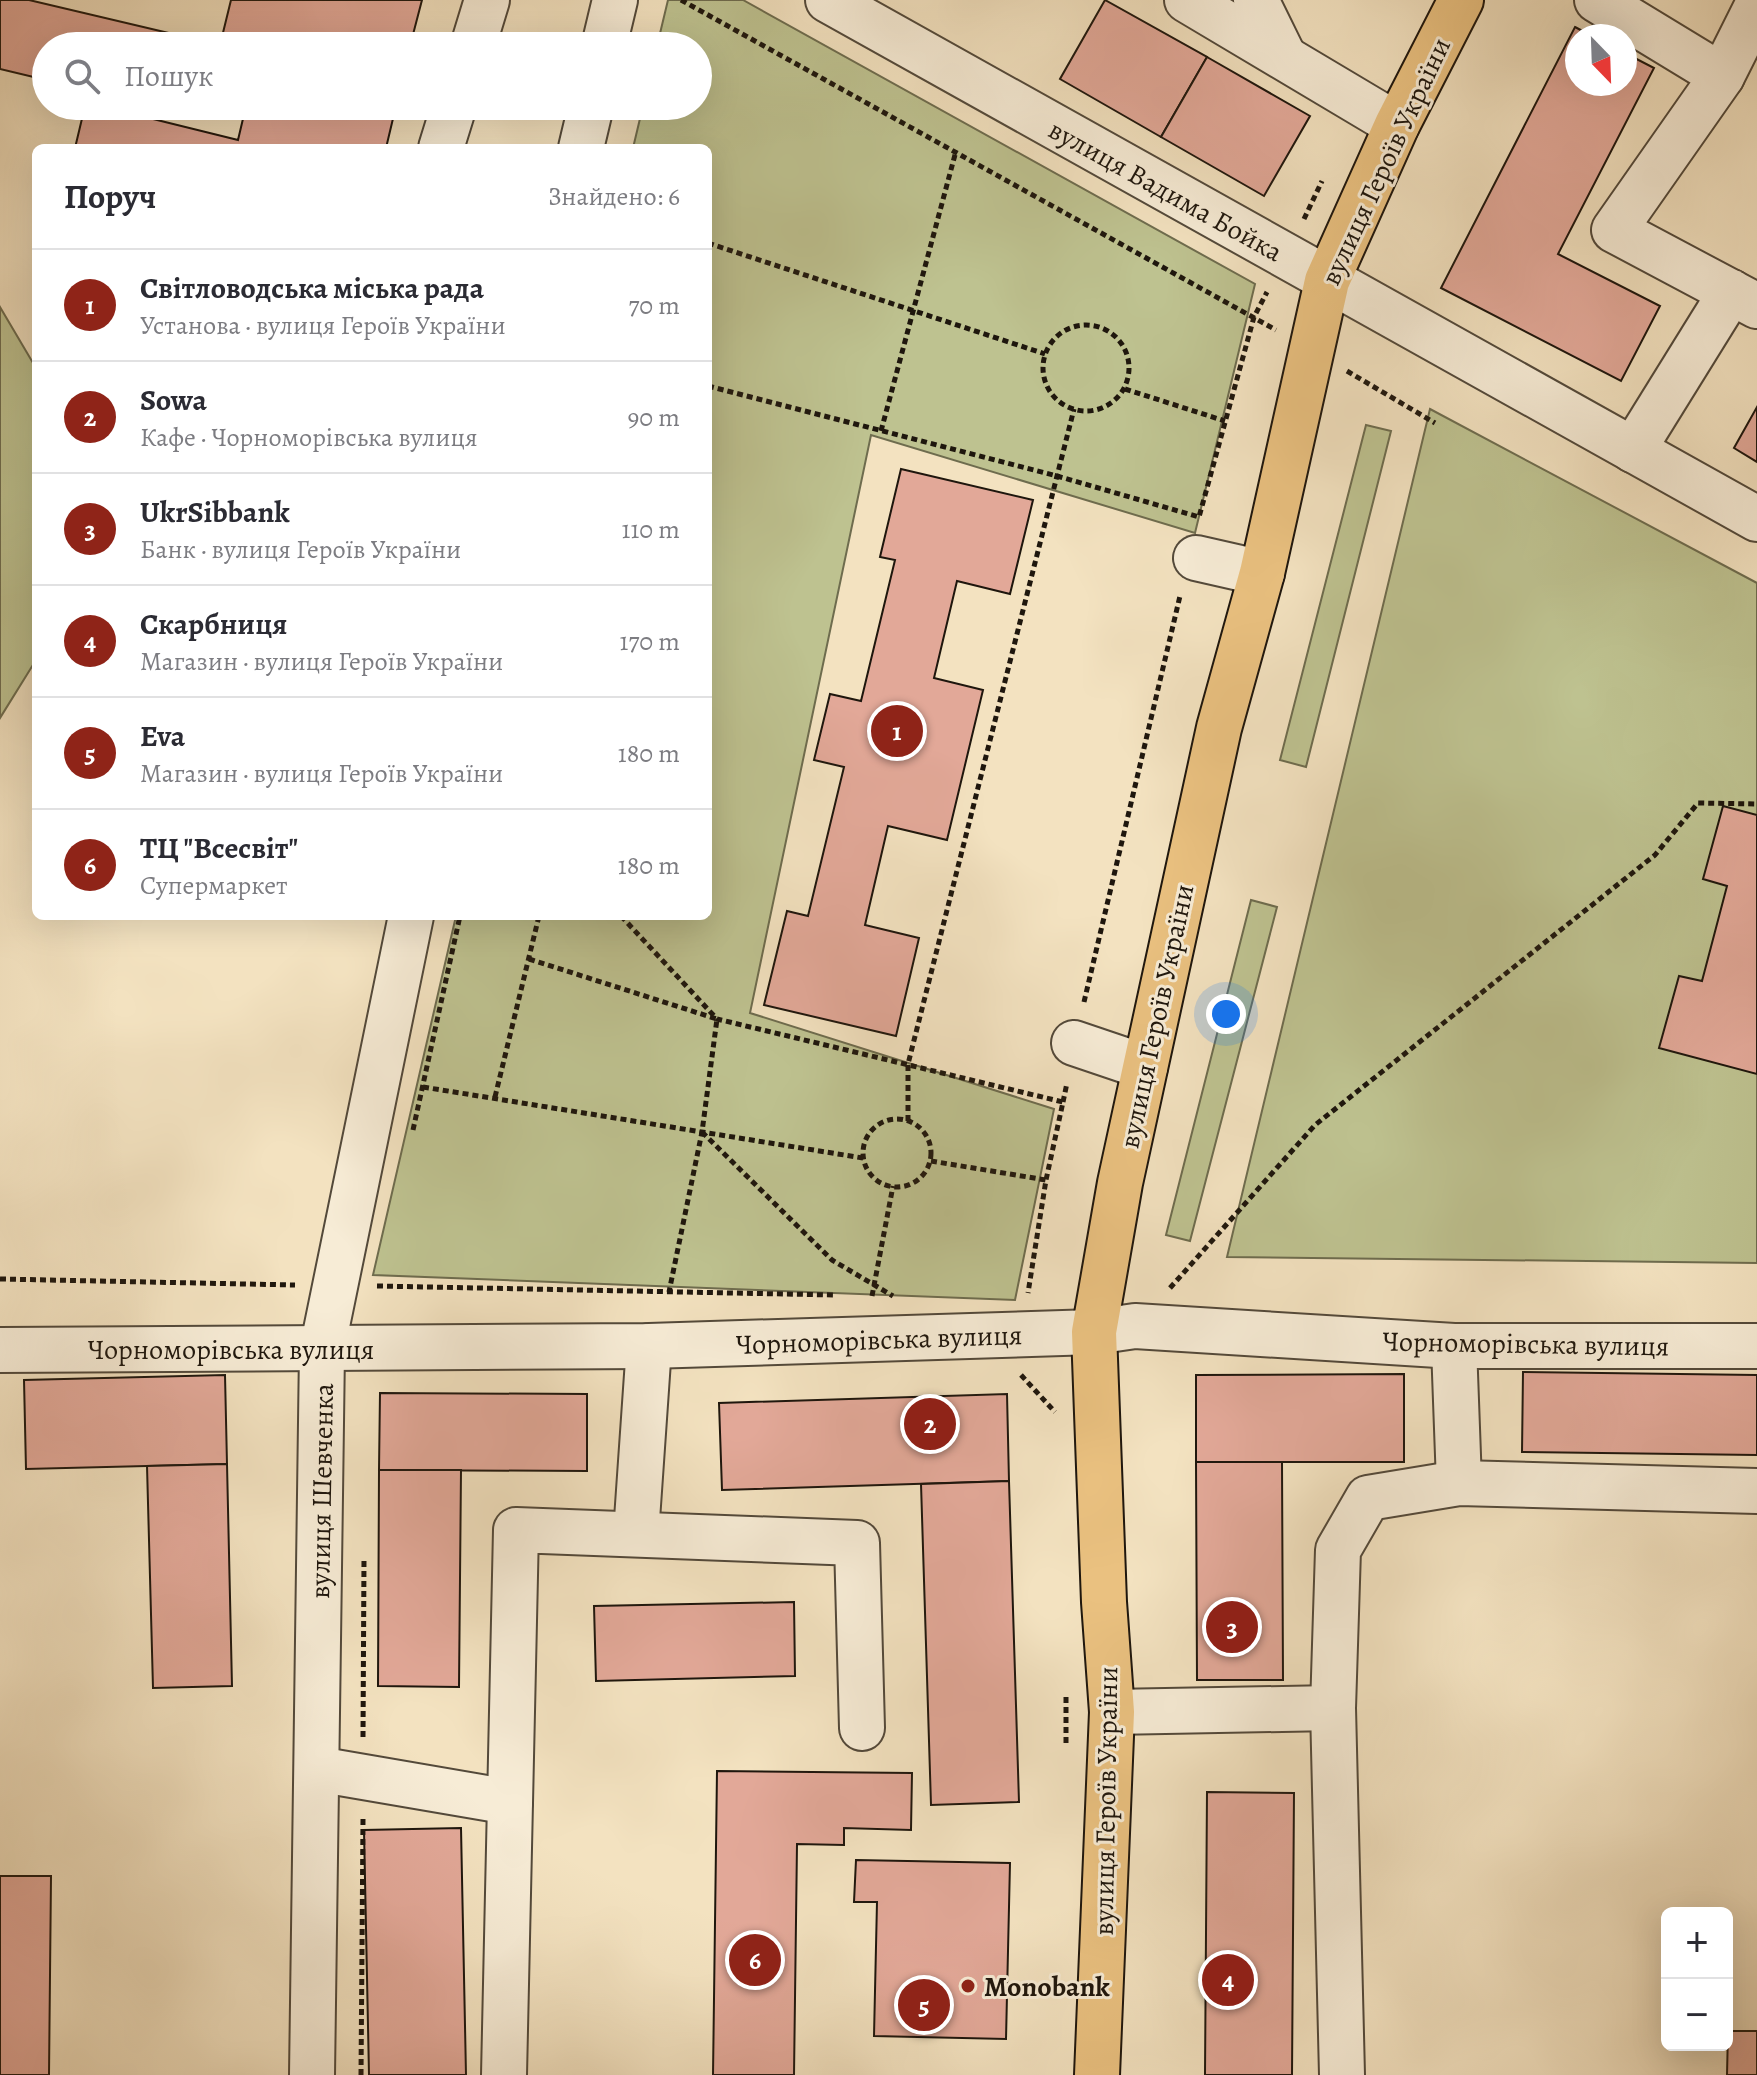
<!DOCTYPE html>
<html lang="uk">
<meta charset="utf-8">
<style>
body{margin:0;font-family:Alegreya,serif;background:#f7f7f7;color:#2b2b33}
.controls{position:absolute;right:24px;bottom:24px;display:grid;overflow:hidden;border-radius:12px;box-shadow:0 8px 32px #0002}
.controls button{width:72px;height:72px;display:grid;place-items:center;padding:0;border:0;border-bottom:2px solid #e1e1e2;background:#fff;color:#2b2b33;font:40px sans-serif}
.compass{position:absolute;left:1565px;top:24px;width:72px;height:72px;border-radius:50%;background:#fff;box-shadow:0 8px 32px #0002;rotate:157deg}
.you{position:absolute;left:1226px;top:1014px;width:28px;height:28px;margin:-20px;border:6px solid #fff;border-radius:50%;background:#1a73e8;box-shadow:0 0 0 12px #1a73e833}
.badge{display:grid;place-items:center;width:52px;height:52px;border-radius:50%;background:#8f2418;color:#fff;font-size:26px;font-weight:700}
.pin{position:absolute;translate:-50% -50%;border:4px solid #fff;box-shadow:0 2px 8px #0006}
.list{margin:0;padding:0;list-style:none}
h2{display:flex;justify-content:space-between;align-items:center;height:104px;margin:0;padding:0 32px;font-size:34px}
h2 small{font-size:26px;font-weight:400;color:#7c7c81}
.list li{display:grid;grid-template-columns:52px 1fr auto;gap:24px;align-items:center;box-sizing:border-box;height:112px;padding:0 32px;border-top:2px solid #e1e1e2}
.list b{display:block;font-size:30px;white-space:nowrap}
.list p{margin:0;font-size:26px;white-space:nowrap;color:#7c7c81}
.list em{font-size:26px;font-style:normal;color:#7c7c81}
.icon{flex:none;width:44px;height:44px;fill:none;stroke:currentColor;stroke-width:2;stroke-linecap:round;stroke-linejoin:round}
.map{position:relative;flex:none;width:1757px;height:2075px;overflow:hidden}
.search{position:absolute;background:#fff;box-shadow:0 8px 32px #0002;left:32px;top:32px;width:680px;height:88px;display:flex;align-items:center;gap:20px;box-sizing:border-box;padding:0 28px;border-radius:44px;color:#7c7c81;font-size:30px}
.panel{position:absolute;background:#fff;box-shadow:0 8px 32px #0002;left:32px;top:144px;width:680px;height:776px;border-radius:12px}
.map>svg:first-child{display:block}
.green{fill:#bec290;stroke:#6e6c4e;stroke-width:2}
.building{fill:#e2a898;stroke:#1e160d;stroke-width:2}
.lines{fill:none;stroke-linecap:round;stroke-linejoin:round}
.minor-casing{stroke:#53493a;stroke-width:48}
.major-casing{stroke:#1e160d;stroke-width:48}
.path{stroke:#1e160d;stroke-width:5;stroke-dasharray:6 4;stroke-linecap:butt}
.minor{stroke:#f7ecd6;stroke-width:44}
.major{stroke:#eac180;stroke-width:44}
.poi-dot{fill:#8f2418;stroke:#f7ecd6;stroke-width:3}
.labels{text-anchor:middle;stroke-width:6;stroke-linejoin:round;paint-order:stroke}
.street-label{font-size:28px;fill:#1e160d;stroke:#f7ecd6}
.poi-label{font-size:28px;font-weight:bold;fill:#1e160d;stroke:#f7ecd6;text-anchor:start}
</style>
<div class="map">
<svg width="1757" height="2075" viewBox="0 0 1757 2075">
<rect width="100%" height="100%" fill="#f3e2c0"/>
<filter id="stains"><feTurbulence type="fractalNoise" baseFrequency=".0025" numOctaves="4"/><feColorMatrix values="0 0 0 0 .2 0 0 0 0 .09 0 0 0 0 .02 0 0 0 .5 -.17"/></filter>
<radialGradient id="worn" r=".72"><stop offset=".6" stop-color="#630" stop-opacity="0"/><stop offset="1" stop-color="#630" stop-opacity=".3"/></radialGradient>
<g class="green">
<polygon points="668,0 743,0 1255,284 1195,533 871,435 750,1013 1054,1109 1015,1300 373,1275 456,916 708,916 708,148 633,148 643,106 698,106 698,46 657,46"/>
<polygon points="0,307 36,368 36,660 0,718"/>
<polygon points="1430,409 1757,583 1757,1263 1227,1257"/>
<polygon points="1366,425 1391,431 1306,767 1280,760"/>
<polygon points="1251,900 1277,907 1190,1241 1166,1235"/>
</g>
<g class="building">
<polygon points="0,0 29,0 173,34 170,46 46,46 46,80 0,69"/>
<polygon points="231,0 422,0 410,46 226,46 220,45"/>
<polygon points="1105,0 1207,57 1161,137 1060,79"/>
<polygon points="1575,27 1592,36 1577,36 1577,84 1625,84 1625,53 1654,68 1558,254 1660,306 1621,381 1441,288"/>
<polygon points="1207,57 1310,116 1264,196 1161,137"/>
<polygon points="85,106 156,106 153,119 238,140 246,106 396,106 386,148 75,148"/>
<polygon points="1757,407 1757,462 1734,448"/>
<polygon points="901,469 1033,500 1010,594 957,581 934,678 983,690 947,840 888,826 865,925 919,938 896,1036 764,1005 787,911 808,916 844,767 814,760 830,694 861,701 895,560 880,557"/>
<polygon points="1723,806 1757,815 1757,1074 1659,1048 1679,976 1702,981 1727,886 1703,879"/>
<polygon points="1523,1372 1757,1375 1757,1455 1522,1452"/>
<polygon points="1404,1374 1404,1462 1196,1462 1196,1375"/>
<polygon points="225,1375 227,1464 26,1469 24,1380"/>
<polygon points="380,1393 587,1394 587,1471 379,1470"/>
<polygon points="1007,1394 1009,1481 722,1490 719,1403"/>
<polygon points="1196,1462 1282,1462 1283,1680 1197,1680"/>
<polygon points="227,1464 232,1686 153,1688 147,1466"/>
<polygon points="379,1470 461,1470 459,1687 378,1686"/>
<polygon points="1009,1481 1019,1802 931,1805 921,1484"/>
<polygon points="794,1602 795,1676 596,1681 594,1606"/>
<polygon points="717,1771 912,1773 911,1830 844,1828 844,1845 797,1844 794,2075 713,2075"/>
<polygon points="1207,1792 1294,1793 1292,2075 1205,2075"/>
<polygon points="461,1828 466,2075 369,2075 364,1830"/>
<polygon points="856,1860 1010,1863 1006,2039 874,2036 877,1902 854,1902"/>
<polygon points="0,1876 51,1876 49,2075 0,2075"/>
<polygon points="1728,2031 1757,2031 1757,2075 1727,2075"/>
</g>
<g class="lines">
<defs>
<g id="minor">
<polyline points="828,0 1757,519"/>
<polyline points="1187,0 1397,125"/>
<polyline points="1256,0 1284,57"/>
<polyline points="1597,0 1722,76 1614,230 1757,306"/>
<polyline points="473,46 487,0"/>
<polyline points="604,46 615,0"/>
<polyline points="1722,76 1757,6"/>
<polyline points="441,148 454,106"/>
<polyline points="581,148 591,106"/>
<polyline points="1633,450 1731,292"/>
<polyline points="1196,558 1262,573"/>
<polyline points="1074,1043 1145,1067"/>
<polyline points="1454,1346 1459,1483"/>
<polyline points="0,1350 649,1346 1094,1332 1135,1326 1454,1346 1757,1346"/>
<polyline points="636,1534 649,1346"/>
<polyline points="1112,1712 1333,1708"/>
<polyline points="317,1769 510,1802"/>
<polyline points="312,2075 322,1350 411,916"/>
<polyline points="504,2075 516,1530 857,1543 862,1728"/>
<polyline points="1342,2075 1333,1708 1338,1550 1368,1498 1459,1483 1757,1491"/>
</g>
<polyline id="major" points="1097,2075 1112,1712 1104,1602 1094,1332 1120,1183 1219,728 1262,573 1327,281 1397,125 1461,0"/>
</defs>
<use href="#minor" class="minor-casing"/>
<use href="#major" class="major-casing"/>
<g class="path">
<polyline points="681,0 1276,330"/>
<polyline points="1304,219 1322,181"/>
<polyline points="708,243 1045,354"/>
<circle cx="1086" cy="368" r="43"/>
<polyline points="1347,371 1435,423"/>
<polyline points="708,386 1057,476 1199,517 1254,317 1267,292"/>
<polyline points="1125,389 1225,421"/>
<polyline points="881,431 956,151"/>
<polyline points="621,916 717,1019 1063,1102 1046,1180 1028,1293"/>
<polyline points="529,959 717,1019 702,1132 669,1292"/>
<polyline points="1084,1002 1180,596"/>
<polyline points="423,1087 863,1158"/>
<polyline points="495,1097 539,916"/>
<polyline points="1063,1102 1067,1083"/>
<circle cx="897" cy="1153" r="34"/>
<polyline points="908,1121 908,1064 1074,409"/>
<polyline points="413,1130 460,916"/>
<polyline points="702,1132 832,1260 893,1296"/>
<polyline points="931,1161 1046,1180"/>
<polyline points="0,1279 295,1285"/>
<polyline points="377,1286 835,1295"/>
<polyline points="1170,1288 1315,1125 1655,855 1698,803 1757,804"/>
<polyline points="872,1296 893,1186"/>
<polyline points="1021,1375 1055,1412"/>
<polyline points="363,1737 364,1559"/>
<polyline points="1066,1743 1066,1697"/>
<polyline points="361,2075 363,1819"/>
</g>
<use href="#minor" class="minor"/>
<use href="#major" class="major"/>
</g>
<circle class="poi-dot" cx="968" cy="1986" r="8"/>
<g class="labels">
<g class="street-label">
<text transform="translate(1385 161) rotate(-65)" y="10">вулиця Героїв України</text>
<text transform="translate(1166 190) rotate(29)" y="10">вулиця Вадима Бойка</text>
<text transform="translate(1156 1016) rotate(-78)" y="10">вулиця Героїв України</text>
<text transform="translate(879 1339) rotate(-2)" y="10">Чорноморівська вулиця</text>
<text transform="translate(1526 1343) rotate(1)" y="10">Чорноморівська вулиця</text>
<text x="231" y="1359">Чорноморівська вулиця</text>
<text transform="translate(321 1491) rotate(-89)" y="10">вулиця Шевченка</text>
<text transform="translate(1105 1801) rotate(-89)" y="10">вулиця Героїв України</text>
</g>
<g class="poi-label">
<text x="984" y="1996">Monobank</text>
</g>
</g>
<rect width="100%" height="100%" filter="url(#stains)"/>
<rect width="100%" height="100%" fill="url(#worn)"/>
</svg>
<div class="controls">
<button>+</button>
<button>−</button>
</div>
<svg class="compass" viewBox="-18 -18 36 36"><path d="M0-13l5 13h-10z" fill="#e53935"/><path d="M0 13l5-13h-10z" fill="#7c7c81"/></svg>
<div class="you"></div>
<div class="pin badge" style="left:897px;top:731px">1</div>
<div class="pin badge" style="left:930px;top:1424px">2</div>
<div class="pin badge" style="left:1232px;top:1627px">3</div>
<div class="pin badge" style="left:1228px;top:1980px">4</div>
<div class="pin badge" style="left:924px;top:2005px">5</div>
<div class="pin badge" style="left:755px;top:1960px">6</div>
<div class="search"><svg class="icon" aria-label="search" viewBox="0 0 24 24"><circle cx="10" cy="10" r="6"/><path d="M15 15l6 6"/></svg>Пошук</div>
<section class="panel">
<h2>Поруч<small>Знайдено: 6</small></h2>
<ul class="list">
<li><span class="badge">1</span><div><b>Світловодська міська рада</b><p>Установа · вулиця Героїв України</p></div><em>70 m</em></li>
<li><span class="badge">2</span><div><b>Sowa</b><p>Кафе · Чорноморівська вулиця</p></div><em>90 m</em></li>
<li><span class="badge">3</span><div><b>UkrSibbank</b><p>Банк · вулиця Героїв України</p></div><em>110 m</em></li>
<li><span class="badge">4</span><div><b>Скарбниця</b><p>Магазин · вулиця Героїв України</p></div><em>170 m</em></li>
<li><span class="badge">5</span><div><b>Eva</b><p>Магазин · вулиця Героїв України</p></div><em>180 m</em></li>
<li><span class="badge">6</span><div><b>ТЦ &quot;Всесвіт&quot;</b><p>Супермаркет</p></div><em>180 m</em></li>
</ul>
</section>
</div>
